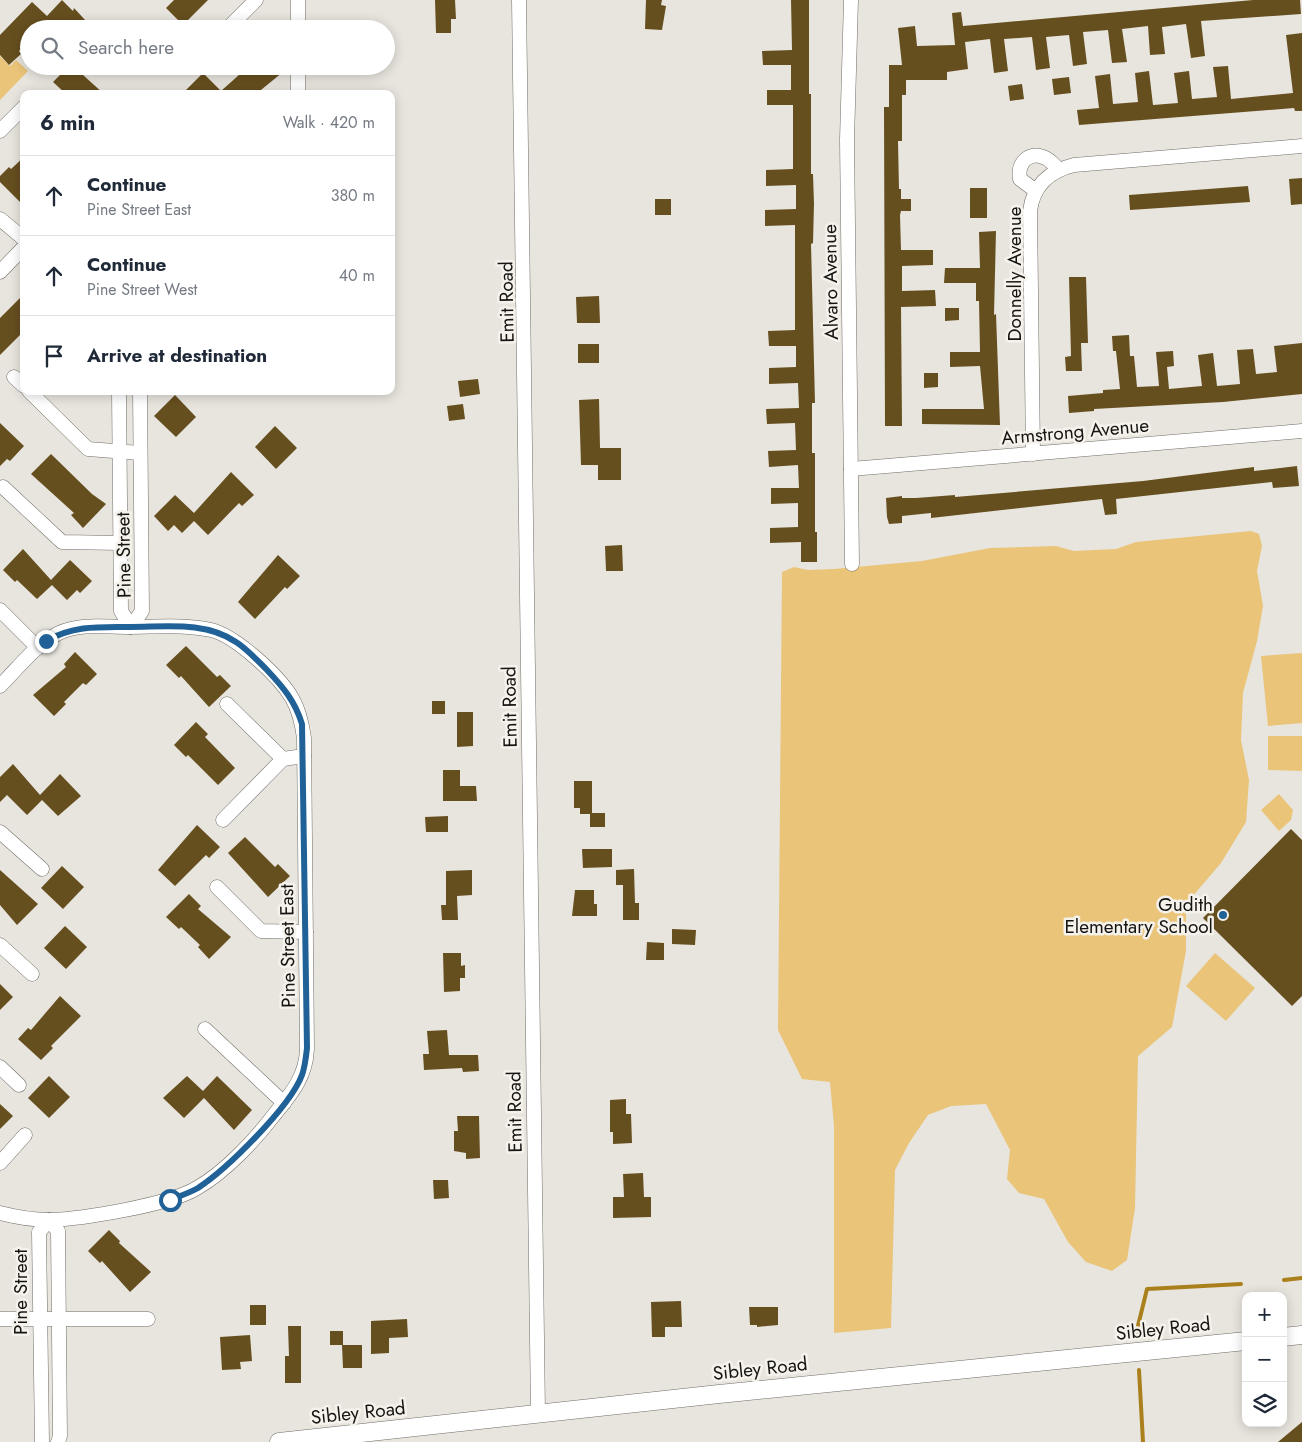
<!DOCTYPE html>
<meta charset="utf-8">
<style>
body{margin:0;font-family:Jost,sans-serif;background:#f6f6f7;color:#1f2937}
.controls{position:absolute;right:15px;bottom:15px;display:grid;overflow:hidden;border-radius:10px;box-shadow:0 2px 12px #0003}
.controls button{width:45px;height:45px;display:grid;place-items:center;padding:0;border:0;border-bottom:1px solid #e0e1e3;background:#fff;color:#1f2937;font:25px sans-serif}
.stop{position:absolute;width:15px;height:15px;margin:-11px;border:4px solid #206297;border-radius:50%;background:#fff}
.stop.end{background:#206297;border-color:#fff;box-shadow:0 1px 5px #0008}
.list{margin:0;padding:0;list-style:none}
h2{display:flex;justify-content:space-between;align-items:center;height:65px;margin:0;padding:0 20px;font-size:21px}
h2 small{font-size:16px;font-weight:400;color:#747a83}
.list li{display:grid;grid-template-columns:32px 1fr auto;gap:15px;align-items:center;box-sizing:border-box;height:80px;padding:0 20px;border-top:1px solid #e0e1e3}
.list b{display:block;font-size:19px;white-space:nowrap}
.list p{margin:0;font-size:16px;white-space:nowrap;color:#747a83}
.list em{font-size:16px;font-style:normal;color:#747a83}
.icon{flex:none;width:28px;height:28px;fill:none;stroke:currentColor;stroke-width:2;stroke-linecap:round;stroke-linejoin:round}
.map{position:relative;flex:none;width:1302px;height:1442px;overflow:hidden}
.search{position:absolute;background:#fff;box-shadow:0 2px 12px #0003;left:20px;top:20px;width:375px;height:55px;display:flex;align-items:center;gap:12px;box-sizing:border-box;padding:0 18px;border-radius:28px;color:#747a83;font-size:19px}
.panel{position:absolute;background:#fff;box-shadow:0 2px 12px #0003;left:20px;top:90px;width:375px;height:305px;border-radius:10px}
.map>svg:first-child{display:block}
.green{fill:#e9c479}
.lines{fill:none;stroke-linecap:round;stroke-linejoin:round}
.stream{stroke:#a9801c;stroke-width:4}
.building{fill:#664f1f}
.minor-casing{stroke:#716e68;stroke-width:15}
.major-casing{stroke:#716e68;stroke-width:19}
.minor{stroke:#fff;stroke-width:14}
.major{stroke:#fff;stroke-width:18}
.route{stroke:#206297;stroke-width:6}
.poi-dot{fill:#206297;stroke:#f5f2eb;stroke-width:2}
.labels{text-anchor:middle;stroke-width:5;stroke-linejoin:round;paint-order:stroke}
.street-label{font-size:19px;fill:#161412;stroke:#f5f2eb}
.poi-label{font-size:19px;fill:#161412;stroke:#f5f2eb;text-anchor:end}
</style>
<div class="map">
<svg width="1302" height="1442" viewBox="0 0 1302 1442">
<rect width="100%" height="100%" fill="#e8e5de"/>
<g class="green">
<polygon points="0,56 10,66 16,60 28,71 0,100"/>
<polygon points="1251,531 1259,534 1262,546 1257,571 1263,606 1257,641 1243,693 1241,740 1249,780 1246,822 1221,863 1186,904 1186,951 1172,1027 1138,1056 1135,1208 1127,1260 1112,1271 1086,1262 1068,1242 1044,1199 1019,1193 1007,1179 1010,1150 986,1104 951,1106 928,1115 909,1143 895,1170 891,1328 834,1333 834,1126 830,1082 802,1079 778,1030 782,572 794,567 808,570 834,569 922,561 990,548 1056,546 1074,551 1116,549 1136,542"/>
<polygon points="1302,653 1302,723 1268,726 1261,656"/>
<polygon points="1268,736 1302,736 1302,771 1268,770"/>
<polygon points="1279,794 1293,810 1291,820 1279,831 1261,810"/>
<polygon points="1215,953 1255,988 1226,1021 1186,986"/>
</g>
<g class="lines">
<g class="stream">
<polyline points="1284,1280 1302,1278"/>
<polyline points="1136,1334 1147,1289 1241,1284"/>
<polyline points="1139,1370 1143,1442"/>
</g>
</g>
<g class="building">
<polygon points="62,0 73,11 74,8 86,21 78,29 29,29 29,40 19,51 21,54 9,65 0,55 0,35 32,2 47,16"/>
<polygon points="174,0 208,0 183,25 166,8"/>
<polygon points="435,0 455,0 456,19 451,19 451,33 436,33"/>
<polygon points="646,0 662,0 661,5 666,6 662,30 645,29"/>
<polygon points="791,0 809,0 809,94 811,94 811,174 813,174 814,204 813,243 811,244 815,403 812,403 812,453 815,453 815,532 817,532 817,562 801,562 801,542 770,543 770,528 798,527 798,503 771,504 771,488 799,488 798,465 769,467 768,451 796,450 795,423 767,424 766,409 799,408 798,383 769,384 769,368 796,367 796,346 769,346 768,331 795,330 795,225 765,226 765,210 796,209 796,185 766,186 766,170 793,169 793,105 767,105 767,90 791,90 791,65 763,65 762,51 792,50"/>
<polygon points="1253,0 1300,0 1301,14 1201,21 1205,56 1191,58 1186,24 1162,27 1165,54 1150,55 1148,26 1122,29 1127,62 1112,63 1108,30 1083,32 1087,64 1073,66 1069,35 1046,37 1050,68 1036,70 1032,37 1004,39 1008,71 994,73 990,39 965,42 968,69 947,72 947,80 906,80 906,95 902,95 902,141 898,141 899,189 901,189 901,199 911,199 911,211 901,211 900,215 901,250 933,250 933,265 902,266 902,291 935,290 936,306 901,307 902,426 885,426 884,107 889,107 889,65 902,65 898,28 915,26 917,46 955,45 952,13 961,12 963,26"/>
<polygon points="1302,33 1302,111 1295,111 1294,108 1079,125 1077,110 1099,108 1095,76 1110,74 1113,104 1138,102 1135,73 1149,71 1153,105 1178,103 1174,73 1189,71 1192,99 1217,97 1213,67 1228,66 1231,99 1293,93 1286,35"/>
<polygon points="69,66 79,66 86,72 83,75 104,94 66,94 53,82"/>
<polygon points="249,66 277,66 283,72 256,94 182,94 203,73 221,91"/>
<polygon points="1069,77 1071,93 1054,95 1052,79"/>
<polygon points="1022,84 1024,99 1010,101 1008,86"/>
<polygon points="24,157 24,206 0,182 0,176 9,167 11,169"/>
<polygon points="1302,178 1302,204 1291,205 1289,179"/>
<polygon points="1248,186 1250,202 1130,210 1129,195"/>
<rect x="970" y="188" width="17" height="30"/>
<rect x="655" y="199" width="16" height="16"/>
<polygon points="996,231 994,315 996,314 1000,425 922,424 922,409 984,409 980,366 950,367 950,352 980,352 979,301 976,301 976,283 944,283 945,268 980,268 979,232"/>
<polygon points="1069,277 1086,277 1088,343 1081,343 1082,371 1066,371 1065,357 1071,356"/>
<polygon points="24,294 24,331 0,355 0,318"/>
<polygon points="599,296 600,323 577,323 576,297"/>
<polygon points="945,308 959,308 959,320 945,321"/>
<polygon points="1129,335 1130,356 1134,356 1137,387 1159,386 1156,352 1173,351 1174,366 1167,367 1169,389 1202,386 1198,355 1213,353 1217,386 1240,384 1237,350 1253,349 1256,374 1277,372 1274,346 1302,343 1302,394 1223,402 1094,409 1094,411 1069,413 1068,396 1103,393 1103,390 1120,389 1116,351 1113,351 1112,336"/>
<rect x="578" y="344" width="21" height="19"/>
<polygon points="924,373 938,373 938,387 924,388"/>
<polygon points="478,379 480,394 460,397 458,381"/>
<polygon points="175,395 196,417 176,437 154,416"/>
<polygon points="599,399 600,448 621,448 621,480 598,480 598,465 581,465 579,400"/>
<polygon points="463,404 465,419 449,421 447,406"/>
<polygon points="0,423 24,446 10,461 7,459 0,466"/>
<polygon points="275,426 297,448 276,469 255,447"/>
<polygon points="51,454 92,494 106,504 83,528 71,515 74,513 31,474"/>
<polygon points="1297,466 1299,486 1273,488 1272,482 1116,499 1117,514 1105,515 1102,499 931,518 931,513 902,516 902,523 889,524 887,517 886,498 902,496 902,498 916,498 955,495 955,497 1143,481 1254,467 1254,471"/>
<polygon points="231,472 254,495 242,506 239,503 208,535 194,521 182,533 174,525 168,531 154,516 175,495 194,513"/>
<polygon points="622,545 623,571 606,571 605,546"/>
<polygon points="23,549 51,580 70,560 92,581 80,593 77,590 67,600 52,585 37,599 17,580 15,582 3,570"/>
<polygon points="278,555 300,576 287,589 285,587 255,619 238,602"/>
<polygon points="186,646 217,677 220,675 231,686 209,707 181,676 179,678 166,665"/>
<polygon points="75,652 97,674 86,685 83,683 64,702 66,704 54,716 33,695 66,667 64,664"/>
<rect x="432" y="701" width="13" height="13"/>
<polygon points="457,712 473,712 473,746 457,747"/>
<polygon points="196,722 208,734 205,737 235,768 218,785 188,755 186,757 174,745"/>
<polygon points="13,764 40,795 60,774 81,796 58,816 42,800 27,815 7,795 0,802 0,777"/>
<polygon points="443,770 460,770 460,786 476,786 477,801 443,801"/>
<polygon points="574,781 592,781 592,813 605,813 605,827 590,827 590,814 580,814 580,808 574,808"/>
<polygon points="448,816 448,832 426,832 425,817"/>
<polygon points="197,825 220,847 209,858 206,855 175,886 158,870"/>
<polygon points="1291,829 1302,840 1302,996 1292,1006 1203,918"/>
<polygon points="245,837 275,867 278,864 290,876 268,897 228,853"/>
<polygon points="582,849 612,849 612,867 583,868"/>
<polygon points="62,866 84,887 63,909 41,888"/>
<polygon points="634,869 635,903 639,903 639,920 623,920 623,885 616,885 616,870"/>
<polygon points="0,870 38,904 17,925 0,905"/>
<polygon points="472,870 472,895 457,896 458,920 442,920 441,905 446,905 446,871"/>
<polygon points="575,890 594,890 594,904 597,904 597,916 572,916"/>
<polygon points="189,894 201,906 198,909 231,937 209,959 198,947 200,945 181,927 179,929 166,917"/>
<polygon points="65,926 87,947 66,969 44,948"/>
<polygon points="672,929 696,930 695,945 672,944"/>
<polygon points="647,942 664,943 664,960 646,960"/>
<polygon points="443,953 461,953 461,966 465,965 465,978 460,978 460,991 444,992"/>
<polygon points="0,984 13,997 0,1010"/>
<polygon points="60,996 81,1016 51,1046 53,1048 41,1060 18,1039 28,1028 31,1030"/>
<polygon points="447,1030 449,1055 478,1055 479,1071 463,1072 462,1068 424,1070 423,1054 429,1054 427,1031"/>
<polygon points="49,1076 70,1097 49,1118 28,1098"/>
<polygon points="187,1076 203,1091 217,1076 252,1110 234,1130 204,1098 184,1118 163,1098"/>
<polygon points="626,1099 626,1114 631,1114 632,1143 613,1144 613,1132 610,1132 610,1100"/>
<polygon points="0,1104 13,1116 0,1129"/>
<polygon points="457,1116 479,1116 480,1158 466,1159 466,1153 454,1151 454,1131 458,1131"/>
<polygon points="643,1173 644,1197 651,1197 651,1217 613,1218 613,1197 624,1197 623,1174"/>
<polygon points="433,1180 448,1180 449,1198 434,1199"/>
<polygon points="109,1230 120,1241 119,1243 151,1272 130,1292 102,1261 100,1263 88,1251"/>
<polygon points="681,1301 682,1327 665,1327 665,1337 652,1337 651,1302"/>
<rect x="250" y="1305" width="16" height="20"/>
<polygon points="749,1307 778,1307 778,1325 757,1327 757,1325 750,1325"/>
<polygon points="407,1319 408,1337 389,1338 389,1353 371,1354 371,1321"/>
<polygon points="288,1326 301,1326 301,1383 285,1383 285,1356 289,1356"/>
<rect x="330" y="1331" width="13" height="14"/>
<polygon points="250,1335 252,1361 240,1362 241,1369 222,1370 220,1337"/>
<polygon points="342,1345 362,1345 362,1368 343,1368"/>
<polygon points="1302,1422 1302,1442 1278,1442"/>
</g>
<g class="lines">
<defs>
<g id="minor">
<polyline points="298,0 298,29"/>
<polyline points="519,0 538,1413"/>
<polyline points="851,0 847,140 852,564"/>
<polyline points="227,29 256,0"/>
<polyline points="298,66 298,94"/>
<polyline points="0,131 24,107"/>
<path d="M1036 191 1020 179C1017 164 1028 151 1043 157 1050 159 1054 165 1059 170"/>
<polyline points="0,219 24,239"/>
<polyline points="0,272 24,247"/>
<polyline points="14,377 24,386"/>
<polyline points="29,391 88,449 140,453"/>
<polyline points="119,391 121,611 131,627"/>
<path d="M1033 454 1030 211C1033 186 1049 171 1074 165L1302 146"/>
<polyline points="851,469 1302,431"/>
<polyline points="3,487 62,542 120,543"/>
<polyline points="0,610 38,648"/>
<polyline points="131,627 142,611 140,391"/>
<path d="M0 686C18 668 36 644 59 633 80 623 105 627 127 627 155 627 184 624 211 630 236 636 279 676 292 698 299 710 302 723 304 738L307 1049C306 1077 291 1094 274 1115 255 1140 225 1172 197 1188 169 1205 82 1219 49 1220 32 1220 16 1217 0 1213"/>
<polyline points="227,704 283,759 304,756"/>
<polyline points="223,820 283,759"/>
<polyline points="0,832 42,869"/>
<polyline points="217,887 261,931 306,932"/>
<polyline points="0,945 32,974"/>
<polyline points="205,1029 284,1103"/>
<polyline points="0,1067 19,1085"/>
<polyline points="0,1163 25,1135"/>
<polyline points="49,1220 58,1231 60,1436 58,1442"/>
<polyline points="0,1319 148,1319"/>
<polyline points="42,1442 39,1232 49,1220"/>
</g>
<g id="major">
<polyline points="1283,1337 1302,1335"/>
<polyline points="279,1442 719,1394 1246,1341"/>
</g>
</defs>
<use href="#minor" class="minor-casing"/>
<use href="#major" class="major-casing"/>
<use href="#minor" class="minor"/>
<use href="#major" class="major"/>
</g>
<g class="lines">
<path class="route" d="M46 641C74 625 100 627 131 627 166 627 205 621 236 642 247 649 257 660 267 670 283 687 295 701 302 724L307 1048C306 1057 305 1067 302 1075 290 1107 227 1169 198 1188 189 1193 180 1196 170 1200"/>
</g>
<circle class="poi-dot" cx="1223" cy="915" r="5"/>
<g class="labels">
<g class="street-label">
<text transform="translate(1014 274) rotate(-90)" y="7">Donnelly Avenue</text>
<text transform="translate(830 282) rotate(-91)" y="7">Alvaro Avenue</text>
<text transform="translate(506 302) rotate(-91)" y="7">Emit Road</text>
<text transform="translate(1075 431) rotate(-5)" y="7">Armstrong Avenue</text>
<text transform="translate(123 555) rotate(-91)" y="7">Pine Street</text>
<text transform="translate(509 707) rotate(-91)" y="7">Emit Road</text>
<text transform="translate(287 946) rotate(-91)" y="7">Pine Street East</text>
<text transform="translate(514 1112) rotate(-91)" y="7">Emit Road</text>
<text transform="translate(20 1292) rotate(-90)" y="7">Pine Street</text>
<text transform="translate(1163 1328) rotate(-6)" y="7">Sibley Road</text>
<text transform="translate(760 1368) rotate(-6)" y="7">Sibley Road</text>
<text transform="translate(358 1412) rotate(-6)" y="7">Sibley Road</text>
</g>
<g class="poi-label">
<text x="1213" y="911">Gudith<tspan x="1213" dy="22">Elementary School</tspan></text>
</g>
</g>
</svg>
<div class="controls">
<button>+</button>
<button>−</button>
<button><svg class="icon" aria-label="layers" viewBox="0 0 24 24"><path d="M12 4l9 5-9 5-9-5zM3 14l9 5 9-5"/></svg></button>
</div>
<div class="stop" style="left:170px;top:1200px"></div>
<div class="stop end" style="left:46px;top:641px"></div>
<div class="search"><svg class="icon" aria-label="search" viewBox="0 0 24 24"><circle cx="10" cy="10" r="6"/><path d="M15 15l6 6"/></svg>Search here</div>
<section class="panel">
<h2>6 min<small>Walk · 420 m</small></h2>
<ul class="list">
<li><svg class="icon" aria-label="ahead" viewBox="0 0 24 24"><path d="M12 20V5M6 11l6-6 6 6"/></svg><div><b>Continue</b><p>Pine Street East</p></div><em>380 m</em></li>
<li><svg class="icon" aria-label="ahead" viewBox="0 0 24 24"><path d="M12 20V5M6 11l6-6 6 6"/></svg><div><b>Continue</b><p>Pine Street West</p></div><em>40 m</em></li>
<li><svg class="icon" aria-label="arrive" viewBox="0 0 24 24"><path d="M6 21V4h12l-3 4 3 4H6"/></svg><div><b>Arrive at destination</b></div></li>
</ul>
</section>
</div>
